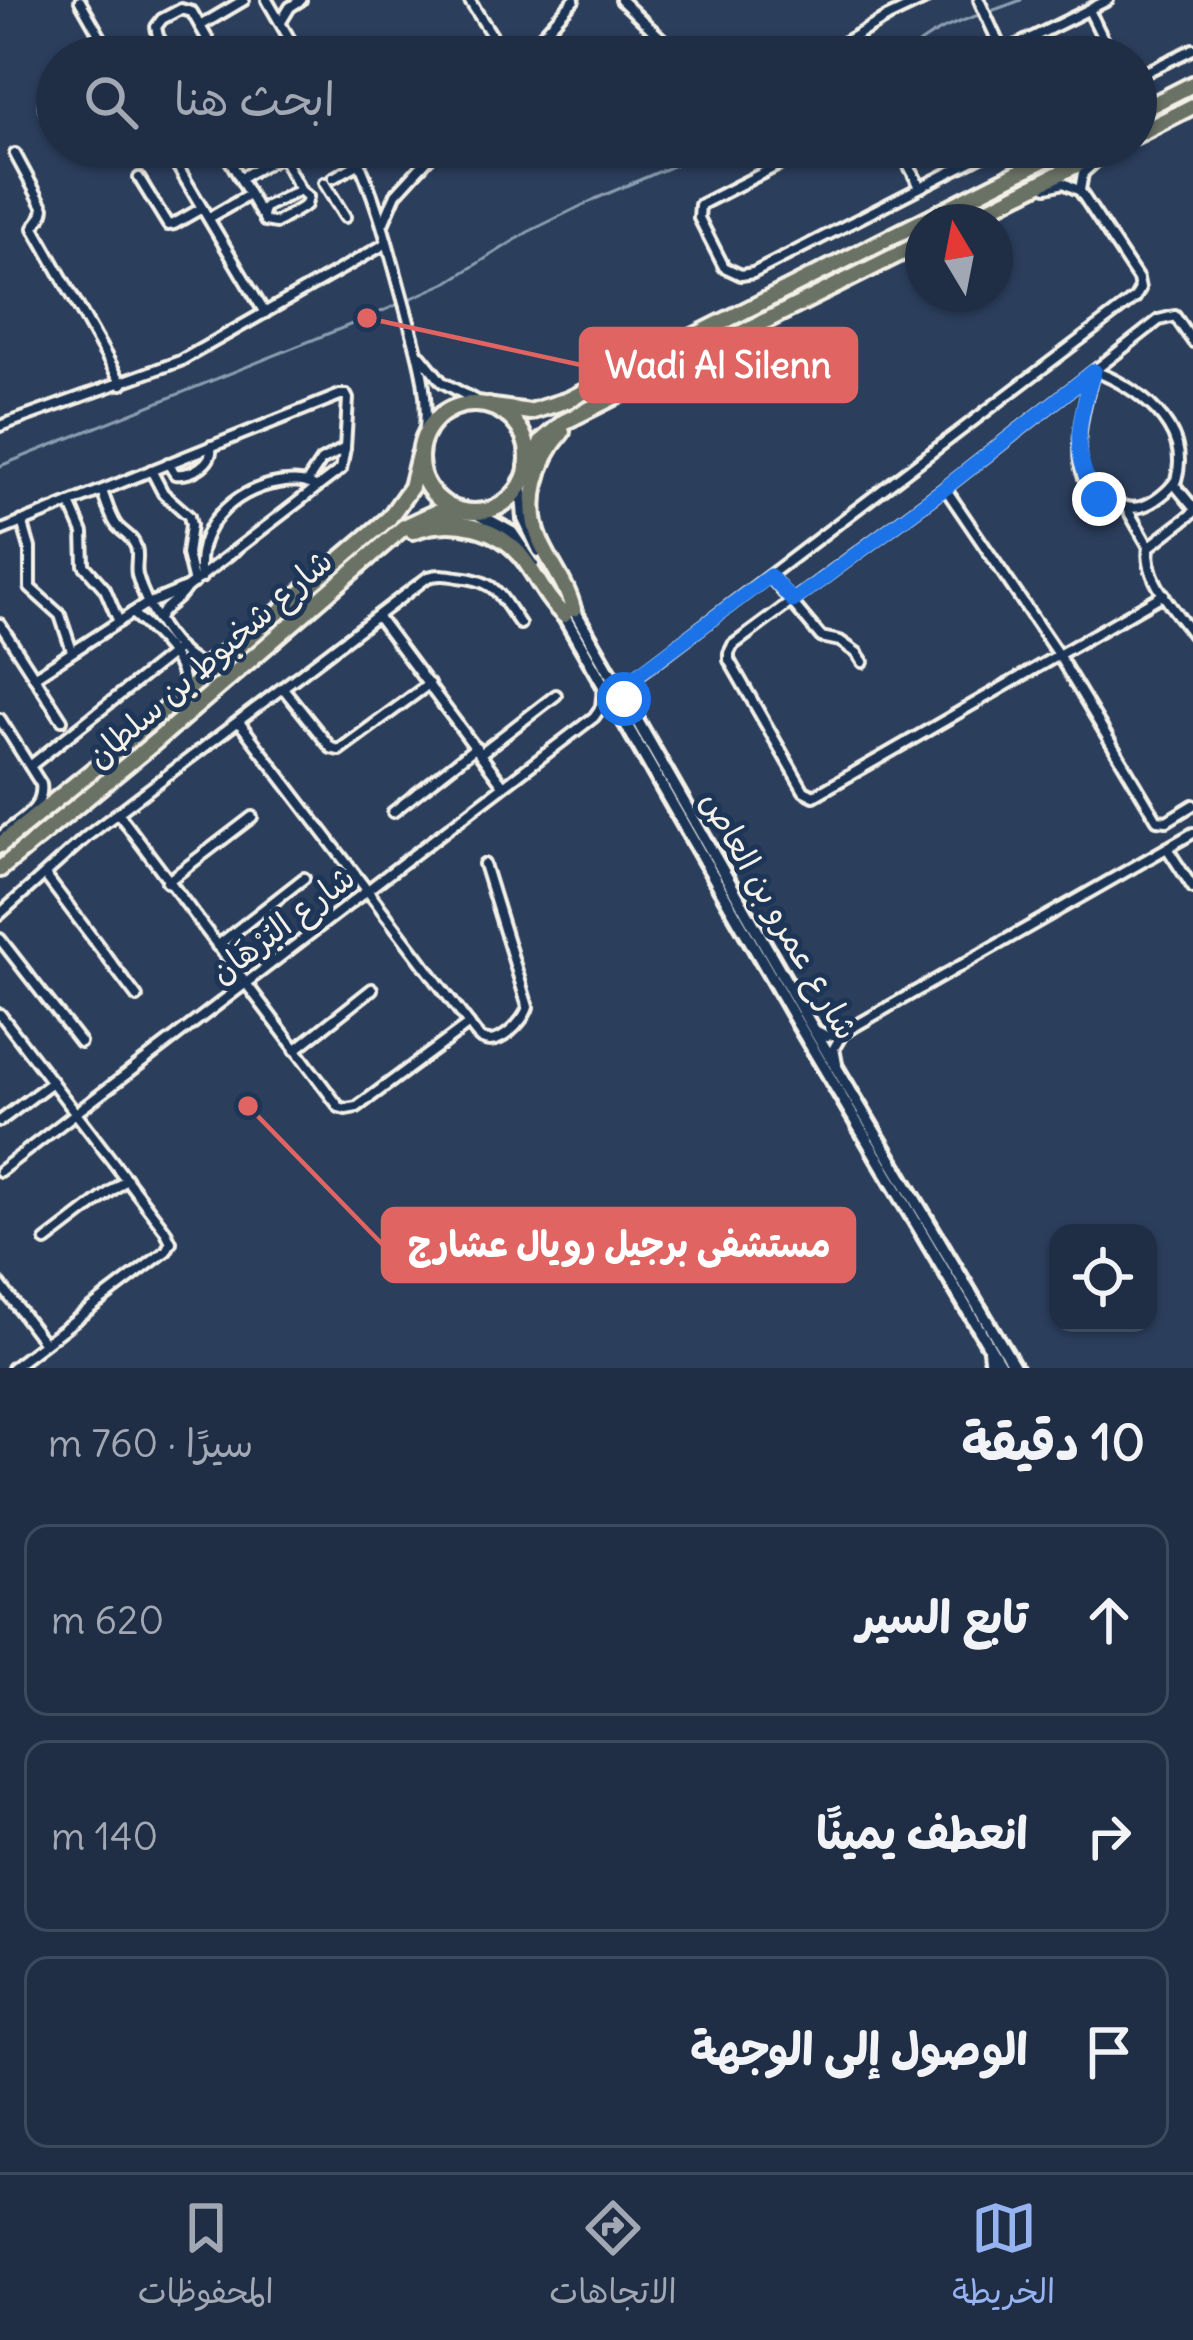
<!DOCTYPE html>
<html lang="ar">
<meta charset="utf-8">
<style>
body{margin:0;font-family:Delius,"Playpen Sans Arabic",sans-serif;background:#28364c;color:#f1f3f6;direction:rtl}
.controls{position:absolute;right:36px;bottom:36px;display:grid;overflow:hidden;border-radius:24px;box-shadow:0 3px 9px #0004}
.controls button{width:108px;height:108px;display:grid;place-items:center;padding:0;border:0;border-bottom:3px solid #3d4a5e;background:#202e45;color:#f1f3f6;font:60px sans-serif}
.compass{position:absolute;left:905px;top:204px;width:108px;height:108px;border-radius:50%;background:#202e45;box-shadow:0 3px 9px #0004;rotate:350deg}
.stop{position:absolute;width:36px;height:36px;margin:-27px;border:9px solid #1a73e8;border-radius:50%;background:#fff}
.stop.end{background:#1a73e8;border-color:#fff;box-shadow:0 3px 12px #0008}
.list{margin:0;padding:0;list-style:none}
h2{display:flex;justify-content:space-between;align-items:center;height:156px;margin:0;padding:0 48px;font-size:51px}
h2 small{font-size:39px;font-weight:400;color:#a2a8b3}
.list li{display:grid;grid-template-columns:78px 1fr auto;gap:36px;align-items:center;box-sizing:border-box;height:192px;margin:0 24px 24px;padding:0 24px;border:3px solid #3d4a5e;border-radius:24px}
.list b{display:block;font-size:45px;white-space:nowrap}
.list em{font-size:39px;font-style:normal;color:#a2a8b3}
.icon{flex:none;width:66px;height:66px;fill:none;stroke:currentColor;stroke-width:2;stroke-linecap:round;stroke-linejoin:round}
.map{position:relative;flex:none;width:1193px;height:1368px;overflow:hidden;direction:ltr}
.search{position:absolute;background:#202e45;box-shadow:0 3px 9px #0004;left:36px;right:36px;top:36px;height:132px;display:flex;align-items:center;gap:30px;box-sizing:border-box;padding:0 42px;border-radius:66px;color:#a2a8b3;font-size:45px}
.sheet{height:804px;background:#202e45}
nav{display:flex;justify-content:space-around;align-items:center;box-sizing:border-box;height:168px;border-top:3px solid #3d4a5e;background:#202e45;font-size:33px;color:#a2a8b3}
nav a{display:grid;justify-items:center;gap:6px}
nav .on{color:#95b2f1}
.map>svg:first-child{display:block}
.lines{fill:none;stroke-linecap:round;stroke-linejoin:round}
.stream{stroke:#8a9eb0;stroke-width:3}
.minor-casing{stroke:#f4f1e8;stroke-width:16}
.secondary-casing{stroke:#f4f1e8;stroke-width:20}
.primary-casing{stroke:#f4f1e8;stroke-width:22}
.minor{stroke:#1d3557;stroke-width:8}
.secondary{stroke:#1d3557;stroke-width:10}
.primary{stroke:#6b7165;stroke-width:14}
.route{stroke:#1a73e8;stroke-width:15}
.labels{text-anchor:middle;stroke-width:10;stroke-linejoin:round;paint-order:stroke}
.street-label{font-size:33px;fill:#f4f1e8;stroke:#1d3557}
.leader{fill:none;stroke:#df6462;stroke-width:4.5}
.callout-dot{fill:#df6462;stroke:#1d3557;stroke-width:4.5}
.callout{fill:#df6462;stroke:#df6462;stroke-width:4.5}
.callout-label{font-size:36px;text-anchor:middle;font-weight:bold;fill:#fff}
</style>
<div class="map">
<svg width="1193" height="1368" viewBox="0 0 1193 1368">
<rect width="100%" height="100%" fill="#2b3e5c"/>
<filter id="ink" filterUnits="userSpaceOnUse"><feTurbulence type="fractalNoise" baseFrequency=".00833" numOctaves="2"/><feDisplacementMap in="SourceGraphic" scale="24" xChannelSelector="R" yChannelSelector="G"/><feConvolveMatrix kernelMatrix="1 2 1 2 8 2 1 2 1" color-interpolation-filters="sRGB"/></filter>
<g filter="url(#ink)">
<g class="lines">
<g class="stream">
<path d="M905 57C935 23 980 17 1021 0"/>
<polyline points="0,466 367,318 448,282 528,232 595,199 717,147"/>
</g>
<defs>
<g id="minor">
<polyline points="267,0 300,57"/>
<polyline points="469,0 506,57"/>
<polyline points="621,0 681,57"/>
<polyline points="979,0 1003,53"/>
<polyline points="80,1 112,57"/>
<polyline points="1089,10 1112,57"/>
<polyline points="281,22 290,7 301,0"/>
<polyline points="200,26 244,0"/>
<polyline points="170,57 158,36 156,27 162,19 181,9 192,12 208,40 206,50 197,57"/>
<polyline points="522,57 574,0"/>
<polyline points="819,57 888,17 924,0"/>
<polyline points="993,57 1108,0"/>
<polyline points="1136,77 1193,49"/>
<path d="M57 84C41 95 40 113 57 124"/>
<polyline points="166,147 249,287"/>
<polyline points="222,147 260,213"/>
<path d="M352 147C377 198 390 253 405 307 416 350 431 391 424 436"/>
<polyline points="814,147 700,205 699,218 724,267 741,275 753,273 999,147"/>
<polyline points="899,147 920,187"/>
<polyline points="15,154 44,208 42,216 36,224"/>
<polyline points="139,178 168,225 174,224 202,208"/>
<polyline points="240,178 279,157 284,160 300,190"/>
<polyline points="333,178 360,163"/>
<polyline points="324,183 345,217"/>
<polygon points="300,190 308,197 306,205 276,223 265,221 262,214 265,207"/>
<polyline points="1080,190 1083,173 1094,163"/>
<polyline points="209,218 249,195"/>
<polyline points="384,222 396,194 439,147"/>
<polyline points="34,228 122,384"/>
<polyline points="251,290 265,313"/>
<polyline points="421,356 442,382 482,404"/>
<path d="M1094 371C1134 385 1193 427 1176 480 1169 491 1153 504 1140 507 1130 509 1121 506 1112 503 1060 487 1082 409 1094 371Z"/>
<polyline points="0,426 180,361 387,243"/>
<path d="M168 463 175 474C190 476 214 464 211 446"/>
<polyline points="151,470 163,493 189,516 191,525 187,554 194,583"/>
<polyline points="307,482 321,461 345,448"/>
<polyline points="1174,484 1193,507"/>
<polyline points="945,488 1059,656 1157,820 1167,821 1193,805"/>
<path d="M102 491C106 501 110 517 117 526 124 534 132 536 136 547 139 556 135 565 137 575 144 602 175 658 203 664L238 639"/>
<polyline points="70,503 83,533 84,565 105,589 119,622"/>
<polyline points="1126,507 1149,547"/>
<path d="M1193 513 1149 547C1143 578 1176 611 1193 635"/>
<polyline points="22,521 30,548 30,588 60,615 72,651"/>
<path d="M0 531 340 395H346L348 399 345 448 341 469 186 588C179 601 163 606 158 619"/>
<polyline points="770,576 821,637 840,641 857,653 863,662"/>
<path d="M201 578C193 530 232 490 278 483 292 481 303 480 315 487"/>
<polyline points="1164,594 814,796 804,791 729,660 729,653 733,645 945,488 1159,320 1175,316 1193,342"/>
<path d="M132 613C154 632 186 661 184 691"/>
<polyline points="377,616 503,785"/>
<polyline points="0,624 62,720"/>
<polyline points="34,677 143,606 186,588"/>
<polyline points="283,688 331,748 339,750 429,684"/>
<polyline points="624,698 633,679 1135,298 1140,289 1138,279 1080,191 1064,183 1047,187"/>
<path d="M0 719 41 784C45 810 17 821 0 837"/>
<path d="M239 722 469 1024C471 1027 479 1038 482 1039 499 1048 524 1021 528 1007L484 864"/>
<polyline points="481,753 556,695"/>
<polyline points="30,766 179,648"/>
<polyline points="393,812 476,747"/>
<polyline points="118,813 339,1107 346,1109 357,1107 469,1024"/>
<polyline points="1167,848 1193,888"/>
<polyline points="45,875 137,997"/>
<polyline points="167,882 252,817"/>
<path d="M0 914 86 837 428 577C439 574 447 575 458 577 498 581 498 594 520 624"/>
<polyline points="0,939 80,1042"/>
<polyline points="217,946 304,878"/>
<polyline points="0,1014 165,1230 171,1242 166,1251 12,1368"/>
<polyline points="817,1031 827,1036 843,1033 1193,833"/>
<polyline points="295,1050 372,989"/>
<polyline points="837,1064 834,1048 842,1034"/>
<polyline points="0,1121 52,1082"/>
<polyline points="0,1171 594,717 601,707 603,689"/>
<polyline points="46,1241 127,1179"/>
<polyline points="0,1284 44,1343"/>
<polyline points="988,1350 990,1368"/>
</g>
<g id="secondary">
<polyline points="521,481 524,519 539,551"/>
<polyline points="474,512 512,533 533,564"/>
<polyline points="570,603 808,1020 1015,1368"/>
<polyline points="561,611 797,1022 1002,1368"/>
</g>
<g id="primary">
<polyline points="1136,113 1193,84"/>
<polyline points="1136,135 1193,106"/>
<polyline points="963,222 1112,147"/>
<circle cx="474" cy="458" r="54"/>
<polyline points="493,407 530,412 568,400 1069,147"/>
<path d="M562 432C537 460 525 504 540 540 550 564 567 584 573 609"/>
<polyline points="527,467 543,440 564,422 923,242"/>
<path d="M413 531C451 516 500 526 525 561 538 579 547 600 564 615"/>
<polyline points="0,845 109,757 389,518 411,487 419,455"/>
<polyline points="0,869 156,741 404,527 434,513 464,511"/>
</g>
</defs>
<use href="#minor" class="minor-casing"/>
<use href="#secondary" class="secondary-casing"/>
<use href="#primary" class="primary-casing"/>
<use href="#minor" class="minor"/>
<use href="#secondary" class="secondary"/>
<use href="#primary" class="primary"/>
</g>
</g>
<g class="lines" filter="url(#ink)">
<path class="route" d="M624 699 632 679 770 576 793 601 945 488 1094 371C1079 418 1068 455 1099 499"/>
</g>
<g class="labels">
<g class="street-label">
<text transform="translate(209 658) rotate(-41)" y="12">شارع شخبوط بن سلطان</text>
<text transform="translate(780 915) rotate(60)" y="12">شارع عمرو بن العاص</text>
<text transform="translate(282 924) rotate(-37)" y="12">شارع البُرْهَان</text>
</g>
</g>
<path class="leader" d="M367 318L581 365M248 1106L383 1245"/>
<g class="callout-dot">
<circle cx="367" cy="318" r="12"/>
<circle cx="248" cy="1106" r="12"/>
</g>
<g class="callout">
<rect x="581" y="329" width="275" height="72" rx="12"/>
<rect x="383" y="1209" width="471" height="72" rx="12"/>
</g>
<g class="callout-label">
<text x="718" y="378">Wadi Al Silenn</text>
<text x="619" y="1257">مستشفى برجيل رويال عشارج</text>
</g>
</svg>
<div class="controls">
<button><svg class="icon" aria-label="locate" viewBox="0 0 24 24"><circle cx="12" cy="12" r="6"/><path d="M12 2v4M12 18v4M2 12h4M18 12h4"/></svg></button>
</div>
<svg class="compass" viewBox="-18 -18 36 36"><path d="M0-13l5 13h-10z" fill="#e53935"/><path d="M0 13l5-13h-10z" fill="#a2a8b3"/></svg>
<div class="stop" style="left:624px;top:699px"></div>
<div class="stop end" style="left:1099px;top:499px"></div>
<div class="search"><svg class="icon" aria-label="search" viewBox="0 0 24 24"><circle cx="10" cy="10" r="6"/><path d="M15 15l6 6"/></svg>ابحث هنا</div>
</div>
<section class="sheet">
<h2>10 دقيقة<small>سيرًا · 760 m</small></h2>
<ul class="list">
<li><svg class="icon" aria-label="ahead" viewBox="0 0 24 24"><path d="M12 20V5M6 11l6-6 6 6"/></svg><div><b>تابع السير</b></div><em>620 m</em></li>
<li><svg class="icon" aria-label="right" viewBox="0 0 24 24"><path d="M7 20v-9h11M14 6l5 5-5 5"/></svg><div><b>انعطف يمينًا</b></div><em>140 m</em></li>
<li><svg class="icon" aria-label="arrive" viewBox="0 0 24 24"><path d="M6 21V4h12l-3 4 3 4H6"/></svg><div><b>الوصول إلى الوجهة</b></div></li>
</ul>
</section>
<nav>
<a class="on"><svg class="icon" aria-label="map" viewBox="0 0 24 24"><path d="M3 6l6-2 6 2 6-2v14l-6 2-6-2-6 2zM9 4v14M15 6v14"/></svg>الخريطة</a>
<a><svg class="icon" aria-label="directions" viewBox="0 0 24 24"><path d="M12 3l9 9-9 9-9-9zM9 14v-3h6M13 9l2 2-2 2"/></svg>الاتجاهات</a>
<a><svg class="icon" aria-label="saved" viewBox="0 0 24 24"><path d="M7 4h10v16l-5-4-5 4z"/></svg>المحفوظات</a>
</nav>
